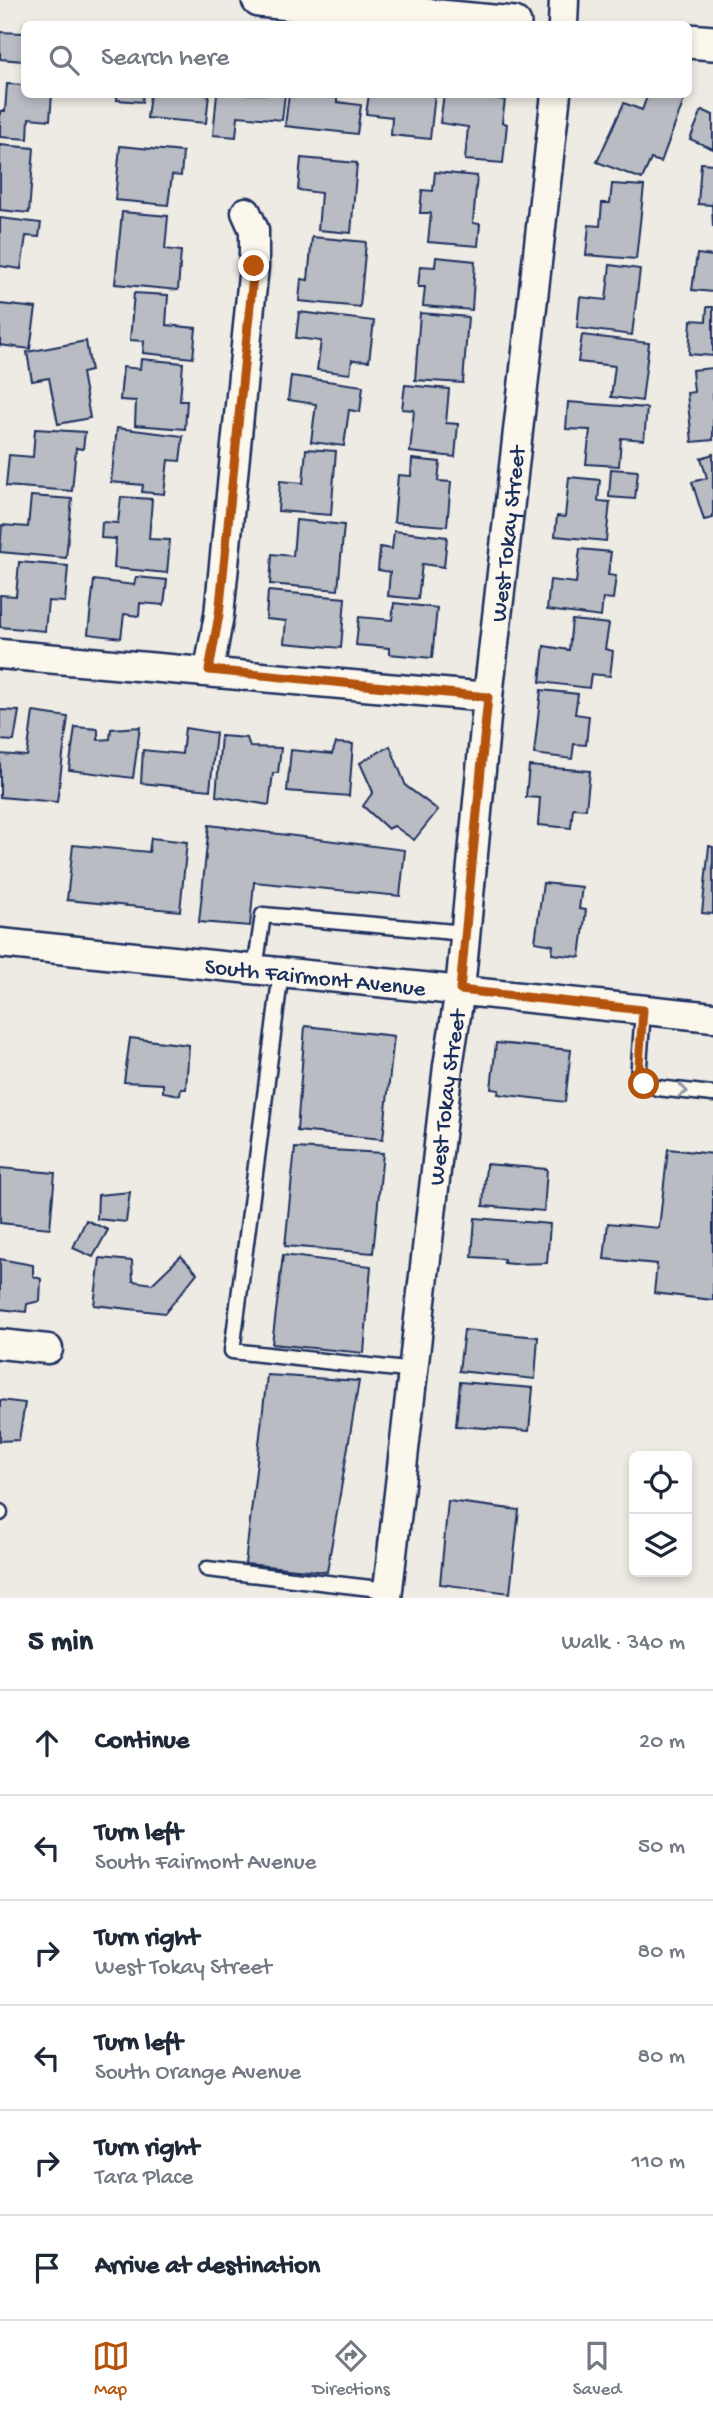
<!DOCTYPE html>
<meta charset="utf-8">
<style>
body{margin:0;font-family:"Gochi Hand",sans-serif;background:#f6f6f7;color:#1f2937}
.controls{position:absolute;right:21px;bottom:21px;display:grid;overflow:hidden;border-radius:10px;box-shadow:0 4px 10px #0003}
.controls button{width:63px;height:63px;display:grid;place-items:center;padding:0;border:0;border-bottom:2px solid #e0e1e3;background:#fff;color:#1f2937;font:35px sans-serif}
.stop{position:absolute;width:21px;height:21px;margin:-16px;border:5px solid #b45309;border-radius:50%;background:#fff}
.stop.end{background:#b45309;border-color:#fff;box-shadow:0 2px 7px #0008}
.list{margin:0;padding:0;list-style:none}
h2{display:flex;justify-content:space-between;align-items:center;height:91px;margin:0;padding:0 28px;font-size:30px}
h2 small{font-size:23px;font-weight:400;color:#747a83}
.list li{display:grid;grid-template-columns:46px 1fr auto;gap:21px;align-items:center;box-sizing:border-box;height:105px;padding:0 28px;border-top:2px solid #e0e1e3}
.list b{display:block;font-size:26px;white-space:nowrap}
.list p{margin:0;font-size:23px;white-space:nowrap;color:#747a83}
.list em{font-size:23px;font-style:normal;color:#747a83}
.icon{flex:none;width:38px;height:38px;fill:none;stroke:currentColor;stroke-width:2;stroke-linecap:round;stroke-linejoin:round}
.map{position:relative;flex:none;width:713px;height:1598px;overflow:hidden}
.search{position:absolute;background:#fff;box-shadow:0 4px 10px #0003;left:21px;right:21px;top:21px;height:77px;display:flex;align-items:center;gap:18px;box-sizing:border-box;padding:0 24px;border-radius:10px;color:#747a83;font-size:26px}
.sheet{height:721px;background:#fff}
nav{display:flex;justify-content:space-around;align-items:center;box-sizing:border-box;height:98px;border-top:2px solid #e0e1e3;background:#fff;font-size:19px;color:#747a83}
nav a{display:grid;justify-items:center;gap:4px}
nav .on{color:#b45309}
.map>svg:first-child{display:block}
.building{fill:#b9bcc3;stroke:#1b2f5e;stroke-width:2}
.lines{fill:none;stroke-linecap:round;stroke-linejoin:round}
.service-casing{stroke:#1b2f5e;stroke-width:19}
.minor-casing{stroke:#1b2f5e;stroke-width:33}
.tertiary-casing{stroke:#1b2f5e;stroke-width:38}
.service{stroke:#fbf7ec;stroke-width:14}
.minor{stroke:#fbf7ec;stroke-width:28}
.tertiary{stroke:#fbf7ec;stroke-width:33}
.oneway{stroke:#8b93a5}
.route{stroke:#b45309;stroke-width:9}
.labels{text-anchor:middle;stroke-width:5;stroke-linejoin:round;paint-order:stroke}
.street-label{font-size:23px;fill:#1b2f5e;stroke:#fbf7ec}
</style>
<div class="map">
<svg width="713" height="1598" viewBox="0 0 713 1598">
<rect width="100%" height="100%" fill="#eeebe4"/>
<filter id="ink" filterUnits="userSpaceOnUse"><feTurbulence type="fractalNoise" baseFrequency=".0143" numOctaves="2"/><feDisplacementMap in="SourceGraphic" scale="14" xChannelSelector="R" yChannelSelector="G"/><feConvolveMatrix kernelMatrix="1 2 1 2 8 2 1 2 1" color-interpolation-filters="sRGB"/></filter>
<g filter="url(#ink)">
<g class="building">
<polygon points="24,24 32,24 24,24 24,73 23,61 0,59 0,32 23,33"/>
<polygon points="7,84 24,85 24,94 52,94 50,120 29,118 28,139 0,137 0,111 5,111"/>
<polygon points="117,94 143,94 142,102 117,100"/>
<polygon points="150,94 209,94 206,123 147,118"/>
<polygon points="217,94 285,94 282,120 238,116 236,137 213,135"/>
<polygon points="289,94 337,94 337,102 361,105 357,134 285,126"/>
<polygon points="369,94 435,94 430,139 391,135 392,117 366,114"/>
<polygon points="444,94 493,94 493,98 505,100 502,122 507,124 503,163 465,160 468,127 440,123"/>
<polygon points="648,94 668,94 684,100 661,162 651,159 642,179 597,162 624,103 642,110"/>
<polygon points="702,110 713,115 713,149 690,139"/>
<polygon points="0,145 34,148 29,213 0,210"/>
<polygon points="120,146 183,152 181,176 172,175 168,205 115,200"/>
<polygon points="301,158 357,163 351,233 318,230 321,193 298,190"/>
<polygon points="701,163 713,164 713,227 712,205 698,204"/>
<polygon points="435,172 477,176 473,223 480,224 478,246 428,242 431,213 420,213 422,190 433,191"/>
<polygon points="612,184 644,186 636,259 586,255 589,225 600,226 602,203 610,203"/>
<polygon points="122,212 168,216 165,249 181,251 178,290 115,284"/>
<polygon points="0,218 41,223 39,237 26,236 21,269 0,266"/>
<polygon points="312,237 366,242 360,307 299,301 301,279 308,280"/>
<polygon points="697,254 713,256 713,292 692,290"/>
<polygon points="436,257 475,261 472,310 423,306 425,287 418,287 420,266 435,267"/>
<polygon points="610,265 640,269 632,335 577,328 580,297 606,300"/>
<polygon points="134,293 168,295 166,325 196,328 193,358 143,353 144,341 130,340"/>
<polygon points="0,304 36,308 30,349 0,345"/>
<polygon points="707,307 713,307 713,356 689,354 691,320 706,321"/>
<polygon points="299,312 374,321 369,361 352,360 350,374 317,370 321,341 296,338"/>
<polygon points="420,313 468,317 463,383 415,380"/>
<polygon points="582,335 649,343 642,401 611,397 615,366 578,362"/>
<polygon points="86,341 91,371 82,373 90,418 58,424 49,378 32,381 27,352"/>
<polygon points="141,359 183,363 180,401 187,401 185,429 135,425 136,401 120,400 123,367 140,369"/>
<polygon points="713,368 713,440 692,442 687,393 694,392 692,370"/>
<polygon points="291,376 363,386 360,412 349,410 344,446 311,442 316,404 288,400"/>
<polygon points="405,385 449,389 446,423 458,424 455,457 410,452 414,410 402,409"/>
<polygon points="568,402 647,408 644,440 621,438 619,466 586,464 590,430 566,429"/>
<polygon points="117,428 183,436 180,461 168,460 164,494 142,492 143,485 111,482"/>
<polygon points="35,429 85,432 83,449 76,448 72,491 6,486 9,455 33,457"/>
<polygon points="306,449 336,451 331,515 278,511 280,481 303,483"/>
<polygon points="713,454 713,518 704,520 692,482 707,478 701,458"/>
<polygon points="412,459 440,462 438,481 451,482 447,526 394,522 398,475 411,476"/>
<polygon points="611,469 638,471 635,499 609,497"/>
<polygon points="569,477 600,480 598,501 610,502 606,541 555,536 557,516 565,517"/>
<polygon points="31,496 72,499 66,558 0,552 2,525 28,527"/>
<polygon points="121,497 152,499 149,539 170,540 167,573 114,568 116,539 101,538 102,522 118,523"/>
<polygon points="296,520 344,525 338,590 270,584 272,554 293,556"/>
<polygon points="394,531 447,537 444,567 422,564 418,599 388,596 390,572 378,570 380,547 392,549"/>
<polygon points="580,549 611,552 608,575 616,576 613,599 603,598 601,617 547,610 550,580 576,583"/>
<polygon points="19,562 68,566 65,602 48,601 45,631 0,627 0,595 16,596"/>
<polygon points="136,577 167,580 164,605 140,603 139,616 124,614 121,638 88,634 94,580 134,585"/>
<polygon points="268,591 345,598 341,648 284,643 286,621 266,619"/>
<polygon points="394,603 437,608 432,658 389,654 389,648 356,645 359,617 392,620"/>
<polygon points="572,620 609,624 605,649 613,651 610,676 591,674 589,688 540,682 544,646 569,650"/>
<polygon points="541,690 578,694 575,714 589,716 586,745 574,744 572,759 534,754"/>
<polygon points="0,710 19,711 14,741 0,740"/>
<polygon points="33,712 68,717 57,802 0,797 0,754 27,756"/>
<polygon points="75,727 98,729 98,740 110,739 111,729 140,727 133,778 69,770"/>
<polygon points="185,728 216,733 210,790 141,783 143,750 182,754"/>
<polygon points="221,736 247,738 250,747 281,748 278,773 273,773 269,805 216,796"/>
<polygon points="336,743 353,744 349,796 287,791 291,750 332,754"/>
<polygon points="390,746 406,786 438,810 414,840 394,826 388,829 363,806 373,792 360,763"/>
<polygon points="529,766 590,771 586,809 573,808 571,828 538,825 540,798 526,797"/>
<polygon points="209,825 405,850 400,896 254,882 250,926 199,922"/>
<polygon points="151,838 187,842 180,911 67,900 73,845 149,852"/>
<polygon points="709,846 713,847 713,914 702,913"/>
<polygon points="543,883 582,887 579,909 586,910 580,957 552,954 553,945 535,942"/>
<polygon points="305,1026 394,1036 383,1139 297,1131"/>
<polygon points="130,1038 189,1045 186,1089 181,1089 180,1095 163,1092 163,1084 124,1082"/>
<polygon points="496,1043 571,1050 565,1102 498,1094 499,1090 491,1089"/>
<polygon points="295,1148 383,1153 373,1253 285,1246"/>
<polygon points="668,1149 713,1154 713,1300 654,1293 657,1264 604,1259 608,1223 659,1228"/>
<polygon points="486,1164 547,1169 544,1211 483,1206"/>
<polygon points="0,1168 55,1173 50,1228 0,1223"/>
<polygon points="130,1192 126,1222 97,1219 98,1195"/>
<polygon points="475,1218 550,1224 547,1263 513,1264 504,1263 504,1259 472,1257"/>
<polygon points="86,1220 108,1230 93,1257 73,1248"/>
<polygon points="283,1255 371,1266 364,1353 272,1344"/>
<polygon points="181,1256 197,1273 165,1313 94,1305 100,1258 132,1261 133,1281 152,1284"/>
<polygon points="0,1259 33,1265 33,1276 41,1279 40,1301 27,1304 26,1312 0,1309"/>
<polygon points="464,1330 538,1337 535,1379 459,1371"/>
<polygon points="267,1375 359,1381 327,1572 245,1564"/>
<polygon points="460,1382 533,1388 529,1431 456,1426"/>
<polygon points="0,1400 25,1403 19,1440 0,1441"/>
<polygon points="448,1501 519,1510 510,1593 440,1584"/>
</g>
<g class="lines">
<defs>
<g id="service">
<polyline points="255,969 263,915 465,933"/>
<polyline points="281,972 232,1351 415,1371"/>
<polyline points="643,1010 638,1079 657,1088 713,1094"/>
<polyline points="0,1512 0,1513"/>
<polyline points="207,1569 388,1590"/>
</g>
<g id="minor">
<polyline points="563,24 564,0"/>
<polyline points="0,654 488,697"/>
<polyline points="209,670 219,615 254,266 254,230 246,212"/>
<path id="s1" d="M0 943 713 1017"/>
<polyline points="0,1344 48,1349"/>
<path id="s2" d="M387 1598 448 1066 460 990 488 697 556 94"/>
</g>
<g id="tertiary">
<polyline points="259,0 514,24"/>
<polyline points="688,41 713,43"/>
</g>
</defs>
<use href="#service" class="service-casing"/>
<use href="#minor" class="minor-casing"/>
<use href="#tertiary" class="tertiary-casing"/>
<use href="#service" class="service"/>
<use href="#minor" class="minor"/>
<use href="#tertiary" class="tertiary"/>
</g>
<defs><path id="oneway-chevron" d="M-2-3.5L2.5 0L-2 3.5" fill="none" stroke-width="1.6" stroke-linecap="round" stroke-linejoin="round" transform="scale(1.75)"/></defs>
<use class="oneway" href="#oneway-chevron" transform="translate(683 1091) rotate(6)"/>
</g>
<g class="lines" filter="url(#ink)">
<polyline class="route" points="254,266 219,615 209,670 488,697 460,990 643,1010 638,1079 644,1084"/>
</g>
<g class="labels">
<g class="street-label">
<text dy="8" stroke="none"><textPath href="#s2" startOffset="1071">West Tokay Street</textPath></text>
<text dy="8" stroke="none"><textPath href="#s1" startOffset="317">South Fairmont Avenue</textPath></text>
<text dy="8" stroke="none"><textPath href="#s2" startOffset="504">West Tokay Street</textPath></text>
</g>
</g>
</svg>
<div class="controls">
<button><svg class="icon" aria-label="locate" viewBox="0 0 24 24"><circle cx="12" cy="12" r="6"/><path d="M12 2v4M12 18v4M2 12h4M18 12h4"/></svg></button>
<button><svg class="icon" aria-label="layers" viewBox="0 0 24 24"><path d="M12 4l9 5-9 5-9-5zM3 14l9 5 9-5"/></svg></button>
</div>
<div class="stop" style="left:644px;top:1084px"></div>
<div class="stop end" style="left:254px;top:266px"></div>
<div class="search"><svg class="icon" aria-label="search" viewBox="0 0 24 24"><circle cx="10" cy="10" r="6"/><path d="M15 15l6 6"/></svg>Search here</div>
</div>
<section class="sheet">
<h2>5 min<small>Walk · 340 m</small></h2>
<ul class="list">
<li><svg class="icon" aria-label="ahead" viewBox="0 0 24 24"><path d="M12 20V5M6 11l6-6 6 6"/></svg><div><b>Continue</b></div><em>20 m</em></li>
<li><svg class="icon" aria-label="left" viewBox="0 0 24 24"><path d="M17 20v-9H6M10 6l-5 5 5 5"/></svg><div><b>Turn left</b><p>South Fairmont Avenue</p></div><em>50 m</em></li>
<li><svg class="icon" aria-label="right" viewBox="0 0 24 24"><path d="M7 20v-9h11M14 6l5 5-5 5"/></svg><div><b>Turn right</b><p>West Tokay Street</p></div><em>80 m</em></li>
<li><svg class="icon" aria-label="left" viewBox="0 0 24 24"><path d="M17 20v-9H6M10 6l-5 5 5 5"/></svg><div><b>Turn left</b><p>South Orange Avenue</p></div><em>80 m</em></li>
<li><svg class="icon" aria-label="right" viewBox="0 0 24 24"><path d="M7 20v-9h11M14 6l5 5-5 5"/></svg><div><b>Turn right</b><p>Tara Place</p></div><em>110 m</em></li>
<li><svg class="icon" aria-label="arrive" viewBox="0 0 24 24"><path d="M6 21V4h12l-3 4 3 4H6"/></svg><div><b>Arrive at destination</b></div></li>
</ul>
</section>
<nav>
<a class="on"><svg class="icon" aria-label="map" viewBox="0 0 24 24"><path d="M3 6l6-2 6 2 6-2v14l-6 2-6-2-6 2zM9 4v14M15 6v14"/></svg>Map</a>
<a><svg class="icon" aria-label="directions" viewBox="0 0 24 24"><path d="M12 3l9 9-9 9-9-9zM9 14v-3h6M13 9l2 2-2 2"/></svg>Directions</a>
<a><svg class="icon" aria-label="saved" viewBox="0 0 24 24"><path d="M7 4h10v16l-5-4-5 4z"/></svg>Saved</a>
</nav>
